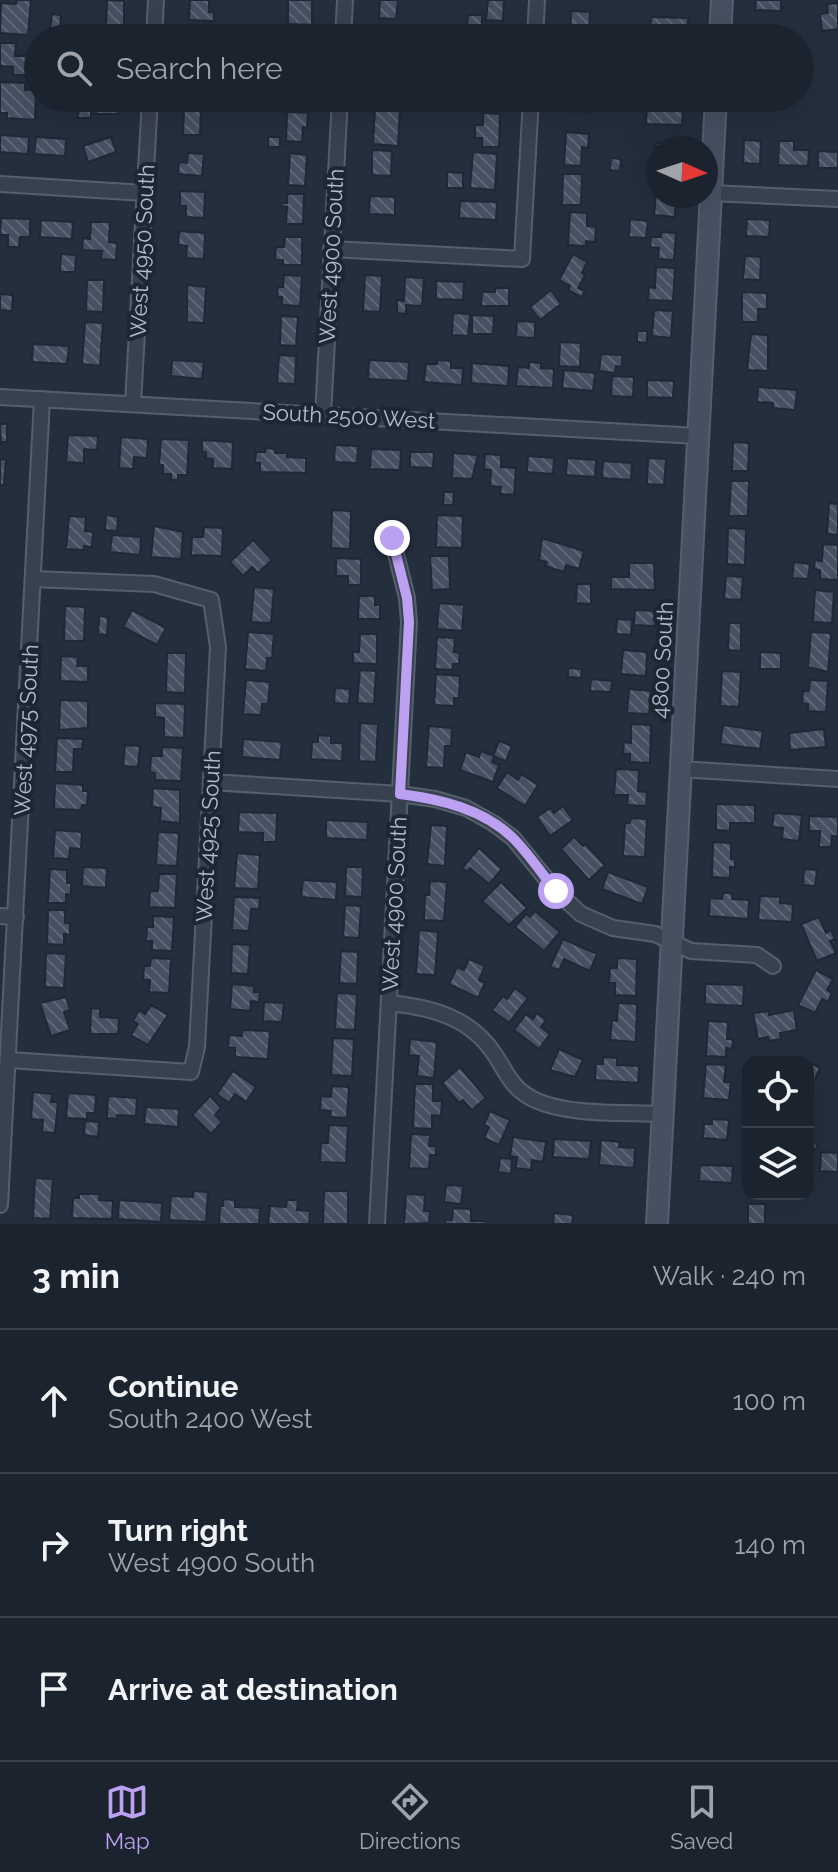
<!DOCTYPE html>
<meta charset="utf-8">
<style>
body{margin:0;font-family:Raleway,sans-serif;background:#242b36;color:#f1f3f6}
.controls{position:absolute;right:24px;bottom:24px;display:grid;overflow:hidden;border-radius:16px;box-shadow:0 8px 32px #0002}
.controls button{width:72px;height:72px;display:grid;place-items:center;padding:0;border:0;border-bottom:2px solid #39404a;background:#1b232e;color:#f1f3f6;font:40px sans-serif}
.compass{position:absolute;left:646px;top:136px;width:72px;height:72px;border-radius:50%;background:#1b232e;box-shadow:0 8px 32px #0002;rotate:93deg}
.stop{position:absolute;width:24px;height:24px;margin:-18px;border:6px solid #bca0f2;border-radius:50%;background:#fff}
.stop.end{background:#bca0f2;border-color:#fff;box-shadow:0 2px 8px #0008}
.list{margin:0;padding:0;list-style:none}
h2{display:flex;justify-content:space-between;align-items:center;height:104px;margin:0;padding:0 32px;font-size:34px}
h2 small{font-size:26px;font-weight:400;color:#a0a4aa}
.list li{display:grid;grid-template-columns:52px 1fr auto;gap:24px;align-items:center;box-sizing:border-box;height:144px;padding:0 32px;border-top:2px solid #39404a}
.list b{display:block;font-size:30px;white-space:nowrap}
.list p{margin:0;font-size:26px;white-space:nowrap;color:#a0a4aa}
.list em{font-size:26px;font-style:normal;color:#a0a4aa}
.icon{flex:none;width:44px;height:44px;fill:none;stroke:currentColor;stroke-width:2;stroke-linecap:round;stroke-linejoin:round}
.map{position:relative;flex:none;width:838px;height:1224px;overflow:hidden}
.search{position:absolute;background:#1b232e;box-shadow:0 8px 32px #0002;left:24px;right:24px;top:24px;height:88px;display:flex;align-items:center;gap:20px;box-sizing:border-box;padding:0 28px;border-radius:44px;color:#a0a4aa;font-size:30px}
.sheet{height:536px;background:#1b232e}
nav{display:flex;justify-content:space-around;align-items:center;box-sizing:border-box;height:112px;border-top:2px solid #39404a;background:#1b232e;font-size:22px;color:#a0a4aa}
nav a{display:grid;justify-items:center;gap:4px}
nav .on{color:#bca0f2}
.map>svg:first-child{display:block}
.building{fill:url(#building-back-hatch);stroke:#1f2835;stroke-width:2}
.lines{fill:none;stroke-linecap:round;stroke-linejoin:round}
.minor-casing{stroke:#565f6c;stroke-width:18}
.secondary-casing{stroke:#565f6c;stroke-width:24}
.minor{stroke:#38414e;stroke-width:14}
.secondary{stroke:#465061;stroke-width:20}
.route{stroke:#bca0f2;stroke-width:10}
.labels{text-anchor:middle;stroke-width:8;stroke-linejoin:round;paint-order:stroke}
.street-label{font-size:22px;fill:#b4bcc9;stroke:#1d2633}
</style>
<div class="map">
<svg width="838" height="1224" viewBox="0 0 838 1224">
<defs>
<pattern id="building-back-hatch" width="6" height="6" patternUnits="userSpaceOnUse" patternTransform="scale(2)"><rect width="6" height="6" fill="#455162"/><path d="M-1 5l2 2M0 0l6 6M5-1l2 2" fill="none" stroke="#5d6877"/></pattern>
</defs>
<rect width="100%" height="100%" fill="#242f3e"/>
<g class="building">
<polygon points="17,0 31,0 28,35 0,33 1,3 16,4"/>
<polygon points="107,0 124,1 124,33 106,32"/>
<polygon points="190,0 209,0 209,12 214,12 214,21 189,20"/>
<polygon points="288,0 312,0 312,25 288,24"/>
<polygon points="380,0 398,0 396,19 379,18"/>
<polygon points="488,0 504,0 503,21 486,20"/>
<polygon points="756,0 781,0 781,11 755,10"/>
<polygon points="838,3 838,29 822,31 820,14 828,13 827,4"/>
<polygon points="571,11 590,12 589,38 570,38"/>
<polygon points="52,14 61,15 60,30 50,29"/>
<polygon points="468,15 482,15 482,27 467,27"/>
<polygon points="651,17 688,18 687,38 650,38"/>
<rect x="379" y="29" width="25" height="9"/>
<polygon points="758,29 783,30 782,38 757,38"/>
<polygon points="188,31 210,32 210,38 188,38"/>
<polygon points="295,31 312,32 312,38 295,38"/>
<polygon points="487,32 506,33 505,38 487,38"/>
<polygon points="0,43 16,43 15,56 28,56 28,75 13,75 13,67 0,66"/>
<polygon points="0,82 25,83 25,90 36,90 35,120 7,118 7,113 0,113"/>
<polygon points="97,98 120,98 119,114 96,114"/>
<polygon points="284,98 309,98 308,105 284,104"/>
<polygon points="403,98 417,98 417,108 402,107"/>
<polygon points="569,98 592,98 592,112 569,111"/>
<polygon points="647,103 683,104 682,125 646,124"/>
<polygon points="79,104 91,104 91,118 78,118"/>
<polygon points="184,108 201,108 200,135 183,135"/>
<polygon points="375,108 400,110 398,146 373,144"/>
<polygon points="287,112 308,113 307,128 303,127 302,142 286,141"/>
<polygon points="483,113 500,114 499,147 482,147 482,138 475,138 475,125 483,125"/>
<polygon points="566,132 589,134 588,148 582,147 581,166 564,165"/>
<polygon points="0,135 29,137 28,154 0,152"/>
<polygon points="36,137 66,139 65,156 34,154"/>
<polygon points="111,137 116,152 88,162 83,146"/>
<rect x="268" y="137" width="12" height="10"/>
<polygon points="744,140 761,141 760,164 743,163"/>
<polygon points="779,141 794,141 794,150 809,150 808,166 778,165"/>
<polygon points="656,143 681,145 681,148 658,148 658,162 655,161"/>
<polygon points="372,150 392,151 391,176 372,175"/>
<polygon points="818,151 838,152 838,168 818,168"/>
<polygon points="473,152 497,154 495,190 470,188"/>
<polygon points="188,153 204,154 202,176 178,174 179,162 187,163"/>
<polygon points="290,153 307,155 305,186 288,185"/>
<polygon points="611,158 621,159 620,171 610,170"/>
<polygon points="447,172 463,173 463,188 447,188"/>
<polygon points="563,174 582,174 581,205 562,205"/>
<polygon points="657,183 658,196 676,197 675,217 654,215"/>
<polygon points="180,191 205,192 204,218 186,217 186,206 180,206"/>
<polygon points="287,194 304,194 303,224 286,224 287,207 281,206 281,203 287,203"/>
<polygon points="370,196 395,197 395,215 369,214"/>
<polygon points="460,201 497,202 496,220 459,218"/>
<polygon points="570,212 587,213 587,226 596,227 595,242 586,241 586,246 568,245"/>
<polygon points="1,218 30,219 30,237 20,237 19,247 8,247 8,235 0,235"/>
<polygon points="630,219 648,221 646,238 629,237"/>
<polygon points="747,219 770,220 769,237 746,236"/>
<polygon points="41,220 73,222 72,239 40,237"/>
<polygon points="91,222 110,222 109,242 117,243 116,260 101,259 102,251 82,250 83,238 90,239"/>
<polygon points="179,231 205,233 204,259 186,258 187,246 178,245"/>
<polygon points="661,232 676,233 674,260 658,259 659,248 650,247 651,237 661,237"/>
<polygon points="285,237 302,237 302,265 283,265 283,260 275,260 276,247 284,247"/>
<polygon points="61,254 76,255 75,272 60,272"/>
<polygon points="573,254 587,262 582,273 585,275 578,288 585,291 581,297 568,290 570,286 559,280"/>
<polygon points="745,256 761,257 760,280 743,279"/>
<polygon points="656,267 675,268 673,301 648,300 649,287 655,288"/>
<polygon points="284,275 302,276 300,306 282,305 282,297 277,297 278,287 283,287"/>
<polygon points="365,275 382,276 380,312 363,311"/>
<polygon points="405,277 424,278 422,306 406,305 406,314 397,313 397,300 404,301"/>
<polygon points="87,280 104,280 103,312 86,311"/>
<polygon points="436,281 464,282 463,300 436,299"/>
<polygon points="187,285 206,287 204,323 187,322"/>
<polygon points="495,288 509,288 509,306 481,306 482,292 495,292"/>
<polygon points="551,290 561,304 540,320 530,307"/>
<polygon points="742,292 767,293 767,309 758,309 758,322 742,322"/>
<polygon points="0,294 13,295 12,311 0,310"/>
<polygon points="654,310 673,311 671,338 652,336"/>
<polygon points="453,313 470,314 468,336 452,335"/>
<polygon points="472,315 494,316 493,334 472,334"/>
<polygon points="281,316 298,317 296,346 280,345"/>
<polygon points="517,321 535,322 535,338 516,337"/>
<polygon points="85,322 103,323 100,366 82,364"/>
<polygon points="637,331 647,331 647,343 637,342"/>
<polygon points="751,334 768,335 768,371 747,370"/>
<polygon points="560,342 581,343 580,367 559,366"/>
<polygon points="33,344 69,346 67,364 32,362"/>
<polygon points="601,354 622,355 622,367 616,366 615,373 599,371"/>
<polygon points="279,355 296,356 295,384 277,383"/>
<polygon points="172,360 204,362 202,379 171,376"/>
<polygon points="369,360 409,362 408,381 368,379"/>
<polygon points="437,360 451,361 451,368 463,368 462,385 424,382 426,364 437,364"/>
<polygon points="529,362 541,363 541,368 554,369 553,388 516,386 518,367 529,368"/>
<polygon points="472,363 509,366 508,386 471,383"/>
<polygon points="564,370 595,373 593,391 562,388"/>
<polygon points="612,376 634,377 633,397 611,396"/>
<polygon points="647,380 674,381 673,398 647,397"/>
<polygon points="758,387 797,390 795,410 773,408 773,403 757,402"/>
<polygon points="0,424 7,424 7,442 1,442 1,446"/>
<polygon points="68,435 98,436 97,450 84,449 84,463 66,462"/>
<polygon points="121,437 148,439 147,458 134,457 133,469 119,468"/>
<polygon points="161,439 189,440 187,475 178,475 178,480 171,480 171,474 163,474 163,465 159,465"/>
<polygon points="202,440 233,442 232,469 213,468 213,459 206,458 206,452 202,452"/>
<polygon points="733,442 749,443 748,471 732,471"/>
<polygon points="335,445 358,446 357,463 334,462"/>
<polygon points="265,448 275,449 275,453 287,453 287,457 306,458 306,473 260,472 260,463 255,462 256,452 265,452"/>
<polygon points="371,449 401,450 400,470 370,469"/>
<polygon points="410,452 434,452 433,468 410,467"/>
<polygon points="453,453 478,455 472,479 452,478"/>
<polygon points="485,454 501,455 501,467 516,468 514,495 500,494 501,487 490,486 491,470 484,469"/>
<polygon points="528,456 554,458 553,474 527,472"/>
<polygon points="567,458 596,460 595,477 566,475"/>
<polygon points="648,458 666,459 664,485 647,484"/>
<polygon points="0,459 6,460 4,485 0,485"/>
<polygon points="603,461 632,463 631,480 602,478"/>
<polygon points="731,481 749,481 748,516 729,516"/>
<polygon points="444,492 454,492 453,505 443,505"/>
<polygon points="829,503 838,504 838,535 827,534"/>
<polygon points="332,510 351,511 350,549 331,548"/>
<polygon points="106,515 118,517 117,531 105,530"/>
<polygon points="437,515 463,516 462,548 436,547"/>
<polygon points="69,516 86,517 85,531 93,532 92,547 84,546 84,550 66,549"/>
<polygon points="154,526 183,532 181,559 151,557"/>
<polygon points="204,527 223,528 222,556 191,555 192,537 203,537"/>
<polygon points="728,528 746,529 745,565 727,564"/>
<polygon points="112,535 141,537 140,555 110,552"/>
<polygon points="542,538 584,551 579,569 566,565 564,572 545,566 547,562 539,560"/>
<polygon points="253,540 272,560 258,573 252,567 243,576 230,562"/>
<polygon points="823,544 838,545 838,580 820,579 820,570 814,569 815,560 822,561"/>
<polygon points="430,556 449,556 450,589 432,590"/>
<polygon points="336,558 361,559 361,585 348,585 348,576 336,576"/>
<polygon points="794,562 810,564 808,579 792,578"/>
<polygon points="629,563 654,563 655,590 611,589 611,577 629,577"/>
<polygon points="726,576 743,577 741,600 724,599"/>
<polygon points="577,584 591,584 591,604 576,603"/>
<polygon points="254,587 274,589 271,623 251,622"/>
<polygon points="815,590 834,592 832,623 813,622"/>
<polygon points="359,596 375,596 375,605 380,605 380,619 358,619"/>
<polygon points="439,603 464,605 462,631 437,629"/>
<polygon points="65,606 85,607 84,641 64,641"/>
<polygon points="132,610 166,628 157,645 123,627"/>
<polygon points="635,610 656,611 655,626 634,625"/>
<polygon points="99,616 108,617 107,635 98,634"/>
<polygon points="617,619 632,620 631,635 616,634"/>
<polygon points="729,623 741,623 741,651 728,650"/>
<polygon points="248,632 274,634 272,658 267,658 266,671 245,669"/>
<polygon points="811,632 831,633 828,672 808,667"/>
<polygon points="360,634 377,634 377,664 353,663 353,652 359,652"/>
<polygon points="437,637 455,638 454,652 460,653 459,664 453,664 452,670 435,669"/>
<polygon points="623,650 647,652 646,676 621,674"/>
<polygon points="760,652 781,653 781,669 760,669"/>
<polygon points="167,653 186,653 185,693 166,692"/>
<polygon points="61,656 78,657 77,666 88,666 88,682 60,681"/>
<polygon points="568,668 582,669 581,678 568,677"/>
<polygon points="360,670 376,671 374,704 357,703"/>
<polygon points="722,671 741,672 739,707 720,706"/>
<polygon points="436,674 460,676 459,698 454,698 454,706 434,705"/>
<polygon points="591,679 612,681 611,692 590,691"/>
<polygon points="246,680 270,682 268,704 262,704 261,715 243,714"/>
<polygon points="810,680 828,681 826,712 808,711 808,704 802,703 803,691 809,691"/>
<polygon points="335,688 350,689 349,704 334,703"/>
<polygon points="629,689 651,691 649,714 627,713"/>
<polygon points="60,700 88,701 88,728 59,730"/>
<polygon points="155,703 185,704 184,738 164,737 164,718 155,717"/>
<polygon points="360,723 378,724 376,762 359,761"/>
<polygon points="631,724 651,725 650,763 630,762 630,754 623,754 624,742 631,743"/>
<polygon points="723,725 763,731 760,749 720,744"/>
<polygon points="429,726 452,728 451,746 445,746 444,768 426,767"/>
<polygon points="824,729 826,747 790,750 789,733"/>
<polygon points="318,735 331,736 331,743 343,743 342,761 311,759 312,742 318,742"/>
<polygon points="57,738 83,739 82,749 74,749 73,772 55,772"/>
<polygon points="243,739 282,742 280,760 242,757"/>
<polygon points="499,741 512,746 506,761 493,756"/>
<polygon points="125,745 140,746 138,767 123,766"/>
<polygon points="162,747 183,748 181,781 155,780 155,773 150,772 151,756 162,756"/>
<polygon points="481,751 494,756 492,762 499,765 493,782 460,770 466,752 479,757"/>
<polygon points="616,769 639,770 638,791 647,792 646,806 627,805 628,795 614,795"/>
<polygon points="507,772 518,780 521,774 538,785 525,806 497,788"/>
<polygon points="55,783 83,785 83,791 88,791 87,805 82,805 81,810 54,809"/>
<polygon points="153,788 180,790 180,823 160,821 161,808 152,807"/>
<polygon points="716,804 755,805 755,823 730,823 730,831 716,830"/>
<polygon points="563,806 573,820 550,836 537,817 550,808 554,813"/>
<polygon points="239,812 277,813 276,842 263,842 263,833 238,832"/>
<polygon points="774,813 802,815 799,841 782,839 783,828 772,827"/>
<polygon points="809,816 838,817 838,836 832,836 831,847 819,847 820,831 809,831"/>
<polygon points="631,818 647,819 645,857 623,856 625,823 630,823"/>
<polygon points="326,820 368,822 367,840 326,838"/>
<polygon points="431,825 447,826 445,866 427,864"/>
<polygon points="55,830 82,832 81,849 70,848 69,859 53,858"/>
<polygon points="158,832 179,833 177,866 156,865"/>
<polygon points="574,837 583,846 585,844 605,865 589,880 561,849"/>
<polygon points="713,842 731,843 731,859 735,859 735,867 730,867 730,878 712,877"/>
<polygon points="479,848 502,869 489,884 470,868 467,872 462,868"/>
<polygon points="237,853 260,855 258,889 234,888"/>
<polygon points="83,867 107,868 106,888 82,886"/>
<polygon points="346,867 363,867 362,897 345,896"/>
<polygon points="50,869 67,870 67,883 71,883 71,895 66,894 66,903 48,903"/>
<polygon points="804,869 817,870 815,886 803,885"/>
<polygon points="608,872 648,887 642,904 602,889"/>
<polygon points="159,874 177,874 175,908 149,907 150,891 158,891"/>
<polygon points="303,880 337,882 336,900 301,897"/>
<polygon points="430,881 447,882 444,921 424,920 425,895 429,895"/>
<polygon points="501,882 527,908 509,925 482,901"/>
<polygon points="723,893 732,893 732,899 749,900 748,919 709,916 710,898 722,899"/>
<polygon points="760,896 780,897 780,903 793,904 792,922 758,920"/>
<polygon points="234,897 260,898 259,909 251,909 249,931 232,930"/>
<polygon points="345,905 361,906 359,938 343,937"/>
<polygon points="48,910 65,910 65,923 70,923 70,935 64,934 64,945 47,944"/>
<polygon points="535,911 560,932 544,951 515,927 526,914 530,917"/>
<polygon points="153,916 174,917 172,951 152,950 152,941 146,941 147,927 153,927"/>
<polygon points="819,917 826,933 831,930 835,939 830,941 836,953 817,961 801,924"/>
<polygon points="419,930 438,932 435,975 416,974"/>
<polygon points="563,939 597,954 590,971 564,959 559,970 550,967"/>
<polygon points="232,944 250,945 248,974 231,973"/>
<polygon points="341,951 358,952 357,984 339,983"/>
<polygon points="46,953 66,954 64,988 45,987"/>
<polygon points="151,958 171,959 169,993 149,992 150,980 143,980 144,966 150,966"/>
<polygon points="617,958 637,959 636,996 615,995 615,983 609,983 610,968 617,968"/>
<polygon points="469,959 485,966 479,980 485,983 478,998 449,984 457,967 464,970"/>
<polygon points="816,970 833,979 827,990 832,993 828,1002 822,999 815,1013 798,1005"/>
<polygon points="232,984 254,986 254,992 260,992 259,1002 251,1001 250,1011 230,1009"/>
<polygon points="705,984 744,985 743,1006 705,1004"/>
<polygon points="515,988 528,998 509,1023 492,1010 503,996 507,999"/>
<polygon points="337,993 357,994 355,1030 335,1029"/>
<polygon points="66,997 70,1010 64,1012 70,1030 51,1036 40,1003"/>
<polygon points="264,1002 284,1003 282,1022 263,1021"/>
<polygon points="618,1003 637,1004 636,1042 610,1040 612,1020 617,1021"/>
<polygon points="151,1005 168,1015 148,1045 131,1035 138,1024 133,1021 139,1010 145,1014"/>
<polygon points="91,1008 100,1009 100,1017 119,1018 118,1034 90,1034"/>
<polygon points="794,1010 797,1030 780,1033 781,1039 769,1041 768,1037 758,1039 753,1013 769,1011 769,1015"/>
<polygon points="537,1013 546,1020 541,1027 550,1034 539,1049 514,1030 526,1014 533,1019"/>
<polygon points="708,1021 728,1022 727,1039 733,1039 732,1049 726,1048 726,1057 706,1056"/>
<polygon points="242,1030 270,1031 268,1059 235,1057 235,1048 228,1047 229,1035 242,1036"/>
<polygon points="333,1038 354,1039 352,1076 331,1075"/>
<polygon points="410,1039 437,1042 434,1078 417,1076 419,1056 409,1055"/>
<polygon points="559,1049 583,1060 575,1077 550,1070"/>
<polygon points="603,1057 617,1058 617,1065 639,1066 638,1083 595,1080 596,1064 603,1064"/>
<polygon points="808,1062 820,1068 810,1090 814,1092 808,1106"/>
<polygon points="706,1064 726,1065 724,1082 731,1082 729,1100 703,1098"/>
<polygon points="460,1067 486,1098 472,1110 463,1100 459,1103 442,1083"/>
<polygon points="233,1071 256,1087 246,1102 235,1094 229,1103 217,1094"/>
<polygon points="415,1084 433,1084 433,1101 442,1101 441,1116 432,1115 432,1129 413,1128"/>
<polygon points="332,1086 349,1087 347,1118 330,1117 331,1111 320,1110 321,1096 331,1097"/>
<polygon points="33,1092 52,1094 51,1102 58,1102 55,1133 42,1132 43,1120 31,1119"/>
<polygon points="68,1093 96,1095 95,1113 87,1113 87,1119 66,1118"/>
<polygon points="108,1096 137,1098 136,1116 117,1115 117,1119 107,1118"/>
<polygon points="210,1096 221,1108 215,1115 222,1122 211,1134 192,1115"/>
<polygon points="146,1107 179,1109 178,1127 144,1124"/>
<polygon points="490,1111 510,1120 499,1145 484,1138 489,1127 484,1125"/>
<polygon points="712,1119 729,1120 727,1140 703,1138 704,1124 712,1124"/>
<polygon points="85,1121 99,1122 98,1137 84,1135"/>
<polygon points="329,1125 348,1126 346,1163 320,1162 321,1143 328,1143"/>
<polygon points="808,1131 818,1147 808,1153"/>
<polygon points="411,1134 430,1135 429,1146 436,1146 436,1155 430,1155 429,1169 409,1168"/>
<polygon points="513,1137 546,1142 543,1162 532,1160 531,1170 516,1168 517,1157 510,1156"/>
<polygon points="554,1139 591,1141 589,1159 553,1157"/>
<polygon points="601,1140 620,1142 619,1147 635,1148 634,1168 599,1165"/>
<polygon points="821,1152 838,1153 838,1172 820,1171"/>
<polygon points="500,1158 512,1159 511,1174 498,1172"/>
<polygon points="700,1165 733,1166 732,1183 699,1181"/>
<polygon points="35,1178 53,1179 50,1219 33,1218"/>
<polygon points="446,1185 463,1186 461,1204 444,1202"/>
<polygon points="193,1191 208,1192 206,1222 169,1220 171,1196 193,1197"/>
<polygon points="324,1191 348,1191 348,1224 323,1224"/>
<polygon points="79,1194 100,1194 99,1200 113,1201 112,1219 72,1218 73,1198 79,1198"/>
<polygon points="406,1194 425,1195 424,1211 430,1211 429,1223 404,1224"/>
<polygon points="223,1199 235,1200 235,1207 260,1208 259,1224 219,1224 220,1206 223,1206"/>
<polygon points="119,1200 162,1203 161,1222 118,1219"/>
<polygon points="287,1200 298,1200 297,1210 310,1211 309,1224 268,1224 270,1206 286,1207"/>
<rect x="748" y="1204" width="17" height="20"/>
<polygon points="453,1208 471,1209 471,1221 486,1221 486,1224 445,1224 445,1220 452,1220"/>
<polygon points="554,1213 573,1215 572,1224 553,1224"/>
</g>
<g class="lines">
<defs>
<g id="minor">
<polyline points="154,38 156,0"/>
<polyline points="343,38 345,0"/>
<polyline points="535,38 537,0"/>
<polyline points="0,184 145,193"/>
<polyline points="711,193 838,199"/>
<polyline points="331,249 522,259 531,98"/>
<polyline points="0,397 698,436"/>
<polyline points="133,404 150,98"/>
<polyline points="323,415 340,98"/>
<polyline points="680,769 838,779"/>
<polyline points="211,782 400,794 435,799 466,808 493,823 513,838 556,891 581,914 613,928 655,934 691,951 757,955 773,966"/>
<polyline points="0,916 16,917"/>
<path d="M389 1003C430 1007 471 1017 495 1055 508 1075 512 1089 535 1100 569 1116 625 1112 663 1114"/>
<polyline points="9,1060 191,1072 197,1047 218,647 211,600 154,584 33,579"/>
<polyline points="0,1205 42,399"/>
<polyline points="377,1224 409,622 407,598 392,538"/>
</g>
<g id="secondary">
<polyline points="720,38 722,0"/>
<polyline points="657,1224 716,98"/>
</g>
</defs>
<use href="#minor" class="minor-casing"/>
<use href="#secondary" class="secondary-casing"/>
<use href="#minor" class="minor"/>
<use href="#secondary" class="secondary"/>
</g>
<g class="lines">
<path class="route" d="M392 538 407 598 409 622 400 794C440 799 483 809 513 838 529 854 542 874 556 891"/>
</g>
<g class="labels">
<g class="street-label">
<text transform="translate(142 251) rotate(-87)" y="8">West 4950 South</text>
<text transform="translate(331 256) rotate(-87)" y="8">West 4900 South</text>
<text transform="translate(349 416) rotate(3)" y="8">South 2500 West</text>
<text transform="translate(662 660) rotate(-87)" y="8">4800 South</text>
<text transform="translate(26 730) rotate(-87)" y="8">West 4975 South</text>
<text transform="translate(208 836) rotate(-87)" y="8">West 4925 South</text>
<text transform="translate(394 904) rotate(-87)" y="8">West 4900 South</text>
</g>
</g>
</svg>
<div class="controls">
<button><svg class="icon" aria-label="locate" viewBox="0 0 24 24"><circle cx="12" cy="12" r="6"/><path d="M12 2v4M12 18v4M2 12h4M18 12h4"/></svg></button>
<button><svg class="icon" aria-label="layers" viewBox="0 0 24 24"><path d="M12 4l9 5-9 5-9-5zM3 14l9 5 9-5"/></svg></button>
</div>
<svg class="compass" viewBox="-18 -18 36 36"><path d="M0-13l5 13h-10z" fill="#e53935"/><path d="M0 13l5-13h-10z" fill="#a0a4aa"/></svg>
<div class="stop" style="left:556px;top:891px"></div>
<div class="stop end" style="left:392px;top:538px"></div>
<div class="search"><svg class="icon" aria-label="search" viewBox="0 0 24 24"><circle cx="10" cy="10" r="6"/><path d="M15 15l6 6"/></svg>Search here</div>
</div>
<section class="sheet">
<h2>3 min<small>Walk · 240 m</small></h2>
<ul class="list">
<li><svg class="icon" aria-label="ahead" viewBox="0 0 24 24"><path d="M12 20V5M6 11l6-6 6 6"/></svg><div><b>Continue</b><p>South 2400 West</p></div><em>100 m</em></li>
<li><svg class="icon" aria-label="right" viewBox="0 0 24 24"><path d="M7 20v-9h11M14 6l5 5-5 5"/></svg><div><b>Turn right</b><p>West 4900 South</p></div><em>140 m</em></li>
<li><svg class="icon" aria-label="arrive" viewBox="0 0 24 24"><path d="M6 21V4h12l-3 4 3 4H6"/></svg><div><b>Arrive at destination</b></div></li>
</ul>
</section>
<nav>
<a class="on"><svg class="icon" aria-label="map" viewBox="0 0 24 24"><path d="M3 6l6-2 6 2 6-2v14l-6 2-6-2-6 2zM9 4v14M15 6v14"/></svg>Map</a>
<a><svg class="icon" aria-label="directions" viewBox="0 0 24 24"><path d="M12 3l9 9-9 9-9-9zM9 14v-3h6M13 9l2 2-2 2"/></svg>Directions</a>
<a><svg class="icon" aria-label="saved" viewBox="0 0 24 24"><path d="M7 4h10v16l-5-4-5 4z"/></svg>Saved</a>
</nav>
